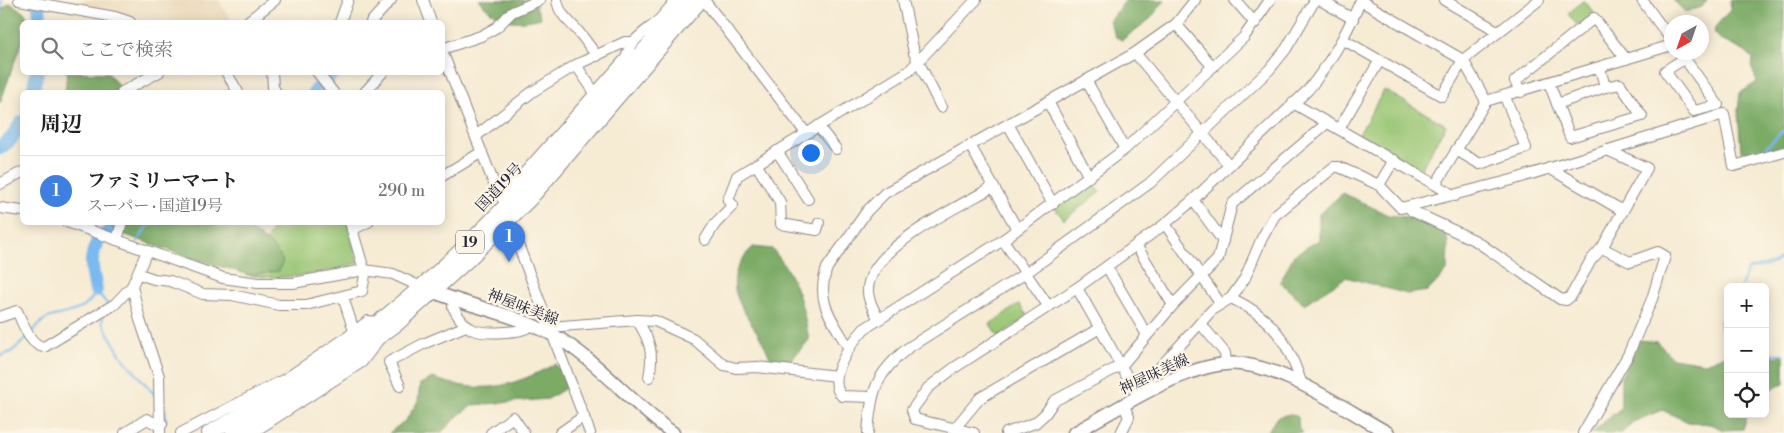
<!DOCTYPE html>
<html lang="ja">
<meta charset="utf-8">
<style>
body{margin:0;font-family:"Libre Bodoni","Noto Serif JP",serif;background:#f6f6f6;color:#222}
.controls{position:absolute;right:15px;bottom:15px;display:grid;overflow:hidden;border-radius:8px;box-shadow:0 2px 12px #0003}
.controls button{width:45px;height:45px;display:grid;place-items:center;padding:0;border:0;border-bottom:1px solid #e0e0e0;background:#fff;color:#222;font:25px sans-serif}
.compass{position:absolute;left:1664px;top:15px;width:45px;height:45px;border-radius:50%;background:#fff;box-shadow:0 2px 12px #0003;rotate:220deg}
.you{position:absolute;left:810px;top:152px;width:18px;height:18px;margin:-12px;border:4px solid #fff;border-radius:50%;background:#1a73e8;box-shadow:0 0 0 8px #1a73e833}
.badge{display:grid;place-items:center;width:32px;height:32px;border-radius:50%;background:#d93025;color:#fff;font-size:16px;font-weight:700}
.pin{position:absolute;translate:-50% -41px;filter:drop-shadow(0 1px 2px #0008)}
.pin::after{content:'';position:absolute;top:26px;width:18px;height:15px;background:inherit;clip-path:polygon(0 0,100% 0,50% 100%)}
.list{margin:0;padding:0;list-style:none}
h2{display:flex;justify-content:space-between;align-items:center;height:65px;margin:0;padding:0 20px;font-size:21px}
h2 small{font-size:16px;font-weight:400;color:#767676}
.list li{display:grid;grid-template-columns:32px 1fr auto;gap:15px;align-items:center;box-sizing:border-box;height:70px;padding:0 20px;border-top:1px solid #e0e0e0}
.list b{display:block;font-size:19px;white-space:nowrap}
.list p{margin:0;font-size:16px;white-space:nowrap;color:#767676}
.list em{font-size:16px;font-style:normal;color:#767676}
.icon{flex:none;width:28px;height:28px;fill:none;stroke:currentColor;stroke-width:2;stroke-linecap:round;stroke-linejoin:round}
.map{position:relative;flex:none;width:1784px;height:433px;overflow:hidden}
.search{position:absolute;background:#fff;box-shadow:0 2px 12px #0003;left:20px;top:20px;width:425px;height:55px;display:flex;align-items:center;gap:12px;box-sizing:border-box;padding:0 18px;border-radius:8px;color:#767676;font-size:19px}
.panel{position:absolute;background:#fff;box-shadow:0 2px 12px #0003;left:20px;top:90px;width:425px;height:135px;border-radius:8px}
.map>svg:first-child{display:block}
.built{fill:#ebd8ba}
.green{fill:#9ac674;stroke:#5e7458}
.forest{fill:#7bab66;stroke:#4e6650}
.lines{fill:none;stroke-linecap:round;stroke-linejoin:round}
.stream{stroke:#7abaee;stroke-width:2.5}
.river{stroke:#7abaee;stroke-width:14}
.minor-casing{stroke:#8c8687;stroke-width:12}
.major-casing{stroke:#8c8687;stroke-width:15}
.highway-casing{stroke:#8c8687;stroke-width:16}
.minor{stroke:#fff;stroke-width:10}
.major{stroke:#fff;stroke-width:12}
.highway{stroke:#fff;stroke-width:14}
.labels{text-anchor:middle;stroke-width:5;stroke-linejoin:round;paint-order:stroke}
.shield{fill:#fcf5e5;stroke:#63616e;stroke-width:1}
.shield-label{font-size:14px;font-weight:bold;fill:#22223b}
.street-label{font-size:15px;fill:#22223b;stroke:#fcf5e5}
</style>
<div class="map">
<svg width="1784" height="433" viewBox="0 0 1784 433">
<rect width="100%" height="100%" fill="#fcf5e5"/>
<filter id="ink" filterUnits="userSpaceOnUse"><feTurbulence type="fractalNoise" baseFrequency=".02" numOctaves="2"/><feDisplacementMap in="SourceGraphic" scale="10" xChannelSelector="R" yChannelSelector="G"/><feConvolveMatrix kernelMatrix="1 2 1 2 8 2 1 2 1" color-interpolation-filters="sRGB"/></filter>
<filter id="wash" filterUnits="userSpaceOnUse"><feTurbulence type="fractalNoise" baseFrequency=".0096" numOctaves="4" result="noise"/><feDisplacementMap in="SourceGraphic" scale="20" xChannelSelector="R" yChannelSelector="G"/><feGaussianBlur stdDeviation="1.12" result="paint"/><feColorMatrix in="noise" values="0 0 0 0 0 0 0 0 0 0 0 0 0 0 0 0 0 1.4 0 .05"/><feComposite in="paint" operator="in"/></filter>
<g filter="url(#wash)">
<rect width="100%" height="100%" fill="#f6ebd3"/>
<polygon class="built" points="67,0 218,0 233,22 143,22 119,14 72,4"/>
<g class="green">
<polygon points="1584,0 1594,13 1578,26 1568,14"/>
<polygon points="1384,90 1446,125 1420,171 1358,136"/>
<polygon points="1091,180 1100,192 1064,220 1054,207"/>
<path d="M275 223H348L358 263C323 274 283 281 246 275V268L263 248Z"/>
<polygon points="1019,304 1028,317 998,336 990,324"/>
</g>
<g class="forest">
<path d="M479 0H533L541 18C513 25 498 22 479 0Z"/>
<polygon points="1126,0 1165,0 1150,19 1122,40 1116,37 1109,21"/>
<polygon points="1673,0 1707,0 1702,7 1685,12"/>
<path d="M1730 0H1784V149L1741 152 1738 111 1740 93 1757 82 1752 68 1753 58C1742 47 1725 45 1714 34L1715 27 1731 9Z"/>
<polygon points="10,3 24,12 30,22 22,22 22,41 0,103 0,16 3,8"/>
<polygon points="67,72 108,73 124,92 65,92"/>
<polygon points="1343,193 1388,215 1415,218 1445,230 1448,242 1447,271 1428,291 1407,294 1346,277 1304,304 1280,282 1294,255 1319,240 1319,214"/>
<path d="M115 223H230C252 230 271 240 283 261L279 271 250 275 188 257 114 231Z"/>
<path d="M753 247 772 249C796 276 803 305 809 340L791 360 770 358C755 316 709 289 753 247Z"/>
<polygon points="1640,340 1657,342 1673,358 1705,363 1728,354 1728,414 1748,414 1743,429 1724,430 1710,424 1688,422 1662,410 1633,422 1622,433 1591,433 1621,408 1621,377"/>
<polygon points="1765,348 1776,357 1784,356 1784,384 1765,391"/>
<path d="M555 364 564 374 566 388 548 399 473 405 460 414 441 433H389L406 420 418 401 420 384 433 378C482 395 510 388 555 364Z"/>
<polygon points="1290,414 1298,417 1299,430 1303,433 1269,433 1268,431 1277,417"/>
</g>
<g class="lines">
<g class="stream">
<polyline points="0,20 2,0"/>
<polyline points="1745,154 1763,150 1784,130"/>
<polyline points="137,242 150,222"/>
<polyline points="1741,287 1747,270 1774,263 1784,256"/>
<polyline points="1728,312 1720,322 1721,329 1728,333"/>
<polyline points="103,318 102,322 121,356 155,395"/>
<path d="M31 334C36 328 41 320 48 318 67 311 88 313 96 290L108 305"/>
<polyline points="1765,348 1772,354 1784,354"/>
<polyline points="0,356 11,352 27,338"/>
<polyline points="165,410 166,421"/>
</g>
<g class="river">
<polyline points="39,0 40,22"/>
<polyline points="33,92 37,72"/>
<polyline points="315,92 334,72"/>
<polyline points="0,148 11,139 22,122"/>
<polyline points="107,233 122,222"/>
<path d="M96 290C92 268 88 260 99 239"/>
</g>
</g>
</g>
<g filter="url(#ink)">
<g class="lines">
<defs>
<g id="minor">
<polyline points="19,0 115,17 130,22"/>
<polyline points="423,0 431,22"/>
<path d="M557 0C559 14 568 20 577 30 584 38 590 47 597 56"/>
<polyline points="704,0 806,133"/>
<polyline points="903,0 914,53 941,107"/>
<polyline points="1235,0 1255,23"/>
<polyline points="1320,0 1353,19"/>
<polyline points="1444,0 1499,32"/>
<polyline points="1642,0 1672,41"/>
<polyline points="1361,1 1463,60 1486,101 1436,184"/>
<polyline points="247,22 275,0"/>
<polyline points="340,22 348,0"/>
<polyline points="371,22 391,0"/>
<polyline points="1176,24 1213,67"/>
<polyline points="1344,40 1442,96 1463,60 1539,0"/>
<polyline points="442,49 481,36 497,27 512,12 540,0"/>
<polyline points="442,51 498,194 505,201"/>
<polyline points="1680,52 1718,105 1694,111 1665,71 1685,58"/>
<polyline points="1135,53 1229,165"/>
<polyline points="576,65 595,93"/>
<polyline points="226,72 238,92"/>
<polyline points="272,72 273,87 276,92"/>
<polyline points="317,72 333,92"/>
<polyline points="1086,80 1125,149"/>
<polyline points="1549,83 1570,137 1642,116 1620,84 1605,87 1600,68"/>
<polyline points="122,92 159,72"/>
<polyline points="365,92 383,72"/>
<polyline points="1521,92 1515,81 1594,18 1626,59"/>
<polyline points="1486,101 1672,45"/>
<polyline points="1048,102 1089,177"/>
<polyline points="1293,103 1455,196"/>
<polyline points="1557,104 1605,87"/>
<polyline points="1008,124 1053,204"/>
<polyline points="818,126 836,149"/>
<polyline points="1339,129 1380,60"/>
<polyline points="476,136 532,92 576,65 625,42 634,42"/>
<polyline points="970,145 1017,229"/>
<polyline points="1456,150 1480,164 1526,148 1505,97"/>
<polyline points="777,151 808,199"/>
<polyline points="756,164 780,202 781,224 817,230 819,223"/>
<polyline points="1549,168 1623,211"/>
<polyline points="442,176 482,152"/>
<polyline points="0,184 22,172"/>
<polyline points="1379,185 1394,160"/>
<path d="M502 198 626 58C631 39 643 34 657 22 664 15 670 7 676 0"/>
<polyline points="1193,200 1223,241"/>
<polyline points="1409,207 1412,211 1476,241 1560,299 1566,300 1571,296 1591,260 1602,248 1647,168 1607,150"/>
<polyline points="0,208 22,211"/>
<polyline points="67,222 223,278 258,283 293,283 364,270 393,274 421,287"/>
<polyline points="350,222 364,270"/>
<polyline points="1165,224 1220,303"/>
<polyline points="502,226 512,230 519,247 590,433"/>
<polyline points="352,230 368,222"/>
<polyline points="117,240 122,222"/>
<polyline points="705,240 715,224 733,205 728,200 737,176 909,71 976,0"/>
<polyline points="1003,240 1049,307"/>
<polyline points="1136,245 1173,305"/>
<polyline points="147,251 132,286 140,320 159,376 160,433"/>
<polyline points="1107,267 1147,335"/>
<polyline points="139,274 154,279 170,281 203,294 232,295 279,305 306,305 362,291 366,270"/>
<polyline points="1077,288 1138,396 1142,387 1213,309 1231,298 1245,278 1262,238 1275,215 1334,167 1339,167 1379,185 1401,208 1512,180 1724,114 1734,166 1784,152"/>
<polyline points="343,297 354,331"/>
<path d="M1231 298C1273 318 1288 341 1302 385"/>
<path d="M455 299 453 307C466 333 478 334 505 332 516 331 523 331 532 325"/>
<path d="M0 317 17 311C23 323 29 345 44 347L115 304 132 286"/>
<path d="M878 318C874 309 867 300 868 289 870 247 960 206 993 187"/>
<path d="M637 320C650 340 654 353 649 377"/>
<polyline points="1200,323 1225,353 1226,363"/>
<polyline points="550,327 637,320 655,321 694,339 724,365 736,368 757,367 837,376"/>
<polyline points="346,338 368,321 377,322"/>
<path d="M848 347C832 319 815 302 827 268L867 211 885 193 1135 53 1176 24 1195 0"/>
<polyline points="400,386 389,362 423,344 466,326"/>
<path d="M872 397 842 396C825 379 852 342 864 329L1003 240 1125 149 1244 37 1270 0"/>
<polyline points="955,428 980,398 1100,328"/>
<polyline points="125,433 147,419 158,425 162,424"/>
<polyline points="181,433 287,378 343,340 357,337"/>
<polyline points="252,433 362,362 377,342"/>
<polyline points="491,433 513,417 524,433"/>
<polyline points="560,433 584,416"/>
<path d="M868 433C871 392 875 374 908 348L1026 273 1150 183 1269 70 1286 49 1315 0"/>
<path d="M974 433 915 419 912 410 928 388 954 368 1077 288 1165 224 1193 200 1308 90C1332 61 1346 34 1361 0"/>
<polyline points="1006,433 1035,423 1045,414 1054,401 1122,365 1173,305 1218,259 1232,204 1327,123"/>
<polyline points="1121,433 1129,417 1124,406"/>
<polyline points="1583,433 1628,355 1652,299 1665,256 1658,252 1630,262 1602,248"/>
</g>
<g id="major">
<path d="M424 288C466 306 513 313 553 335 598 360 630 403 673 433"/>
<path d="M1074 433C1118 409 1176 369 1225 364 1273 358 1346 410 1388 433"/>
</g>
<g id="highway">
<path d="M209 433C299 384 384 324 459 252 541 174 613 85 687 0"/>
<polyline points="233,433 298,395 397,324 468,260 530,199 701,0"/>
</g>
</defs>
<use href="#minor" class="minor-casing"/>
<use href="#major" class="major-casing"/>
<use href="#highway" class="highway-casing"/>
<use href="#minor" class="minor"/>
<use href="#major" class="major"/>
<use href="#highway" class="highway"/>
</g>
</g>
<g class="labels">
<rect class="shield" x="456" y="230.5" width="28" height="23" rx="4"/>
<g class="shield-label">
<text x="470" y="247">19</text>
</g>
<g class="street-label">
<text transform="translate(499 187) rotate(-47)" y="5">国道19号</text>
<text transform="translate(523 307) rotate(21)" y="5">神屋味美線</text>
<text transform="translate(1154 374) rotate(-25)" y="5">神屋味美線</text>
</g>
</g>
</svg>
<div class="controls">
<button>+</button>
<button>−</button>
<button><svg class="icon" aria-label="locate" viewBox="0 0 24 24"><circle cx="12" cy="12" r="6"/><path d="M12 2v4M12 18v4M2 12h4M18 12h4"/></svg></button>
</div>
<svg class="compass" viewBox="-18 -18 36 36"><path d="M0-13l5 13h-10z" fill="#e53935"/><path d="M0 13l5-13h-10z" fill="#767676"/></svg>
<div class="you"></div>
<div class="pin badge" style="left:509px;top:262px;background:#3f7fe0">1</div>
<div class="search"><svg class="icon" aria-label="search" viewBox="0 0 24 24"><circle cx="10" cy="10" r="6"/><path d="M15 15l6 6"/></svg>ここで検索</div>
<section class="panel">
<h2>周辺<small></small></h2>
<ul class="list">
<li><span class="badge" style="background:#3f7fe0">1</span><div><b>ファミリーマート</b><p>スーパー · 国道19号</p></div><em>290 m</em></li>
</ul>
</section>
</div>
